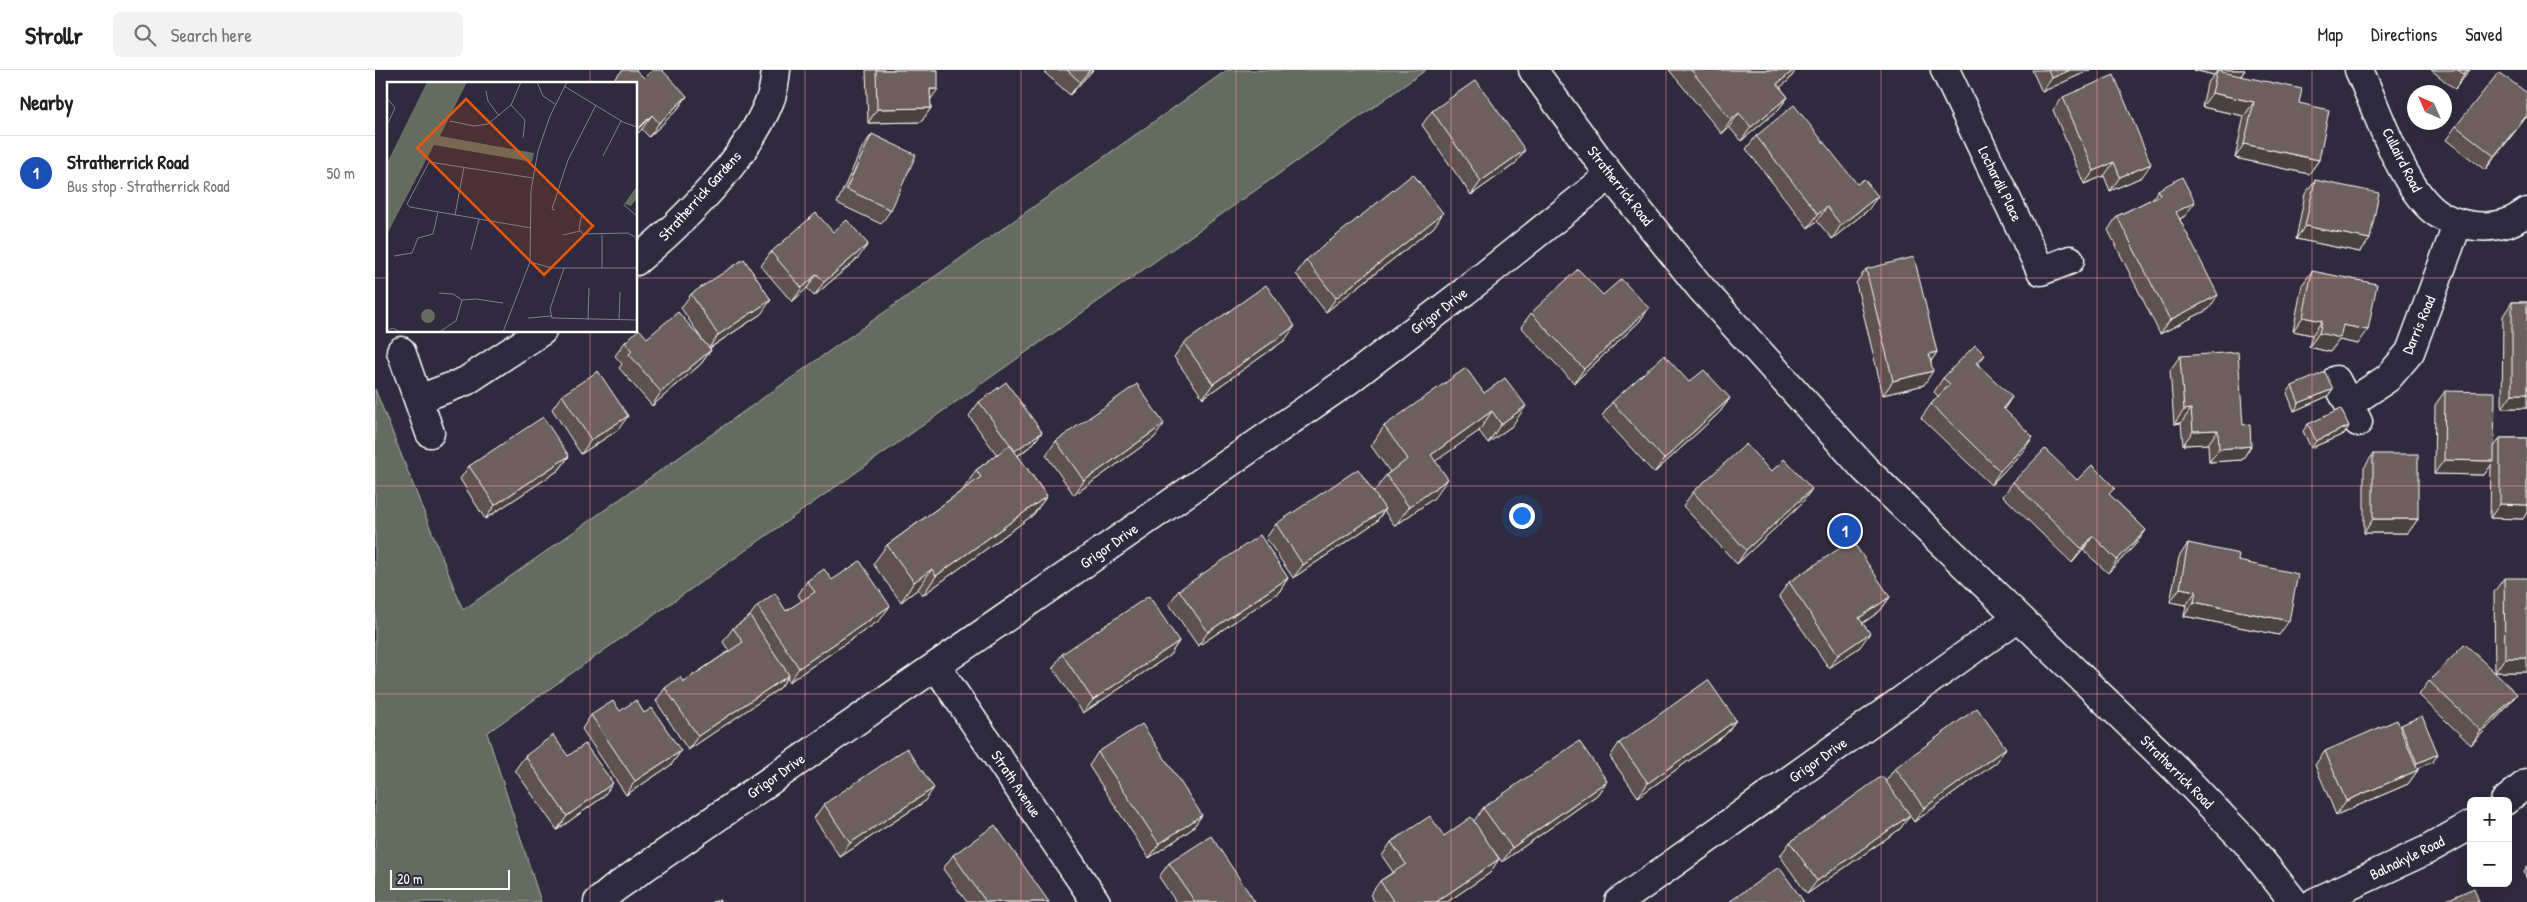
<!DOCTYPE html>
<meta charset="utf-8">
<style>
body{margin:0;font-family:"Patrick Hand",sans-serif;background:#f2f2f2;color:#202124}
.controls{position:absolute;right:15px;bottom:15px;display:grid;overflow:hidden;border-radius:8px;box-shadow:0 5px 20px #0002}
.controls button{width:45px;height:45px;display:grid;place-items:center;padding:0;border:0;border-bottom:1px solid #e0e0e0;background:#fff;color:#202124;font:25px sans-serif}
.compass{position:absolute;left:2032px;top:15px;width:45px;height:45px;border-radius:50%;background:#fff;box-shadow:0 5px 20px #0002;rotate:315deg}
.scale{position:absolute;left:15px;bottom:12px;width:120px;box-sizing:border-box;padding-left:5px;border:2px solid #fff;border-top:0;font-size:14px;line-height:18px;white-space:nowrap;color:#fff;-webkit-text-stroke:4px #2f2a3d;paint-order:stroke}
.you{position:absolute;left:1146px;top:445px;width:18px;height:18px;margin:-12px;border:4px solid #fff;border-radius:50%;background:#1a73e8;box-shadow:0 0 0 8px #1a73e833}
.badge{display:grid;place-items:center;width:32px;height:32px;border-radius:50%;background:#b45309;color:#fff;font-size:16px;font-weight:700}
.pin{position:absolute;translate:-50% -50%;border:2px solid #fff;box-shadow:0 1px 5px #0006}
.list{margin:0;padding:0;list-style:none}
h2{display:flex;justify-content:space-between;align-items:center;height:65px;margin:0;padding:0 20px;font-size:21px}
h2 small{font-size:16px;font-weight:400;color:#757577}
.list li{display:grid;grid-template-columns:32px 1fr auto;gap:15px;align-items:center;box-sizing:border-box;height:75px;padding:0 20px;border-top:1px solid #e0e0e0}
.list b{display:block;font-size:19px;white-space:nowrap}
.list p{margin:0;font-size:16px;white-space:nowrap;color:#757577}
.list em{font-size:16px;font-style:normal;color:#757577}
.icon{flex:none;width:28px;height:28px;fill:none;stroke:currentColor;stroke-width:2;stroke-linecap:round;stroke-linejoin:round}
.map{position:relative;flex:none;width:2152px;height:832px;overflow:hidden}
header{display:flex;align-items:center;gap:30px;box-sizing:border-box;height:70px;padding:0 25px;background:#fff;border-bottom:1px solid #e0e0e0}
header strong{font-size:24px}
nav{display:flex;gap:28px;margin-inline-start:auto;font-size:18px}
.search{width:350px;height:45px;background:#f2f2f2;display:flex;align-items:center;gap:12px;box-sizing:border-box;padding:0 18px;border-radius:8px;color:#757577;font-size:19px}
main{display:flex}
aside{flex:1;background:#fff}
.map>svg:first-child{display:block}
.green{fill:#646c5f;stroke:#b2b6af}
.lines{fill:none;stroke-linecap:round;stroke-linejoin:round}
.street-casing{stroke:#fff;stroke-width:31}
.secondary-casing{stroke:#fff;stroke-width:31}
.street{stroke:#2f2a3d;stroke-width:28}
.secondary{stroke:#2f2a3d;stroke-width:28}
.wall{fill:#5e514e;stroke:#fff}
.shaded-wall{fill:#4c4240;stroke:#fff}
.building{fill:#6d5e5b;stroke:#fff}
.grid{fill:none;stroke:#ff9aa2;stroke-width:1;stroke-opacity:0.55}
.labels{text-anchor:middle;stroke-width:4;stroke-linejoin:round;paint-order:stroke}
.street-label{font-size:15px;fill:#fff;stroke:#2f2a3d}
.inset-road{fill:none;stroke:#827f8b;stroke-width:1}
.view{fill:#e8590c;fill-opacity:0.15;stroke:#e8590c;stroke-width:2.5}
.inset-edge{fill:none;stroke:#fff;stroke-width:2.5}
</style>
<header>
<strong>Strollr</strong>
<div class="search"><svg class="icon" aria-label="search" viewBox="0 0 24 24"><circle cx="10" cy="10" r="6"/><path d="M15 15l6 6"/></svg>Search here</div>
<nav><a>Map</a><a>Directions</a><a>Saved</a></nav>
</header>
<main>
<aside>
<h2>Nearby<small></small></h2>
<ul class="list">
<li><span class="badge" style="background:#1a4fb4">1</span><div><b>Stratherrick Road</b><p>Bus stop · Stratherrick Road</p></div><em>50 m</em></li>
</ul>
</aside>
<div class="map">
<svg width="2152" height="832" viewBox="0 0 2152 832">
<rect width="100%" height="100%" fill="#2f2a3d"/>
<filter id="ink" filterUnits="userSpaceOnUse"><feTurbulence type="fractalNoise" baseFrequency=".02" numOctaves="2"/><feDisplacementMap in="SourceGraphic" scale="10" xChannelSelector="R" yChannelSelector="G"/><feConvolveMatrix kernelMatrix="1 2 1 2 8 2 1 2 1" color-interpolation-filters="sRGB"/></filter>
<g filter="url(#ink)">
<polygon class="green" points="852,0 1051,0 112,663 166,832 0,832 0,319 88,540"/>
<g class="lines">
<defs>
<g id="street">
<polyline points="1570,0 1666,201 1695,190"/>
<path d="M1984 0C2002 39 2026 115 2059 141 2078 156 2110 160 2132 153 2139 151 2146 146 2152 142"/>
<path d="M261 191C309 151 372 89 395 30 399 21 400 10 401 0"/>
<polyline points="26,281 55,363"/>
<polyline points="1961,310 1983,352"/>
<polyline points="44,329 91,311 167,261"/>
<polyline points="1974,334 2013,308 2035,282 2083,153"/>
<polyline points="561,596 721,832"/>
<polyline points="2130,731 2152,713"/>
<polyline points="223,832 240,818 974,310 1089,222 1235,105"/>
<polyline points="1244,832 1642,548"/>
<polyline points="1940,832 2052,780 2096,755"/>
</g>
<polyline id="secondary" points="1158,0 1235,105 1325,217 1490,399 1801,699 1873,774 1919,832"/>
</defs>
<use href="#street" class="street-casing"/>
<use href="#secondary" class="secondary-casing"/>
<use href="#street" class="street"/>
<use href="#secondary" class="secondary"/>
</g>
<g class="wall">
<polygon points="491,0 563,0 555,30 556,38 546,52 493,53"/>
<polygon points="672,0 718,0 695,25 670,3"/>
<polygon points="1294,0 1421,0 1414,10 1405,17 1413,27 1403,40 1366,71 1354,57 1347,64"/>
<polygon points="1657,0 1715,0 1667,22"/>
<polygon points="1819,0 1870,0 1866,6 1924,33 1944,90 1934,104 1860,88 1869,46 1827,37 1832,14 1839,5"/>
<polygon points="2056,0 2095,0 2080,19"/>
<polygon points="269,8 312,26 302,40 274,67 267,59"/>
<polygon points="2152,23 2152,46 2110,100 2071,70 2081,56"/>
<polygon points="1688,27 1767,107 1735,121 1729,106 1709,114 1678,40"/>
<polygon points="1057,41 1140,94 1096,125 1047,55"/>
<polygon points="497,64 516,140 506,154 462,133 487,78"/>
<polygon points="1381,66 1493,140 1457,169 1442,151 1433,158 1371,79"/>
<polygon points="1940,110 1995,169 1985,182 1921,169 1930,124"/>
<polygon points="1783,120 1810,146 1805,149 1834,239 1785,264 1733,160 1742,146 1777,129"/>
<polygon points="1059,157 951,242 921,204 931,190"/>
<polygon points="396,182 483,188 439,226 432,218 417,232 386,196"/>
<polygon points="1491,199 1562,282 1556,291 1549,315 1508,325 1481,213"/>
<polygon points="1937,201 1983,274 1964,270 1955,282 1934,277 1937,265 1918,261 1927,215"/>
<polygon points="316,224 386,244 335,278 336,280 326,294 277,336 244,298 247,294 240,286 250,272 272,268 328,271 306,238"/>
<polygon points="1228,225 1274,238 1264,252 1199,313 1146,257 1156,243"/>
<polygon points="2137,232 2152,232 2152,338 2127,338 2128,246"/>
<polygon points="910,270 828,328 799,287 809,273"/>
<polygon points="1610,285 1603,294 1629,339 1648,381 1616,415 1546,348 1556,334 1563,326 1559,322 1568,308"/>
<polygon points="1805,286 1868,355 1876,376 1867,390 1834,392 1833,374 1808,375 1806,353 1799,354 1795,300"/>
<polygon points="1314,312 1355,328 1345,342 1279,403 1227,346 1237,332"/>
<polygon points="1917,316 1953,326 1919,341 1912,323"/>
<polygon points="2070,321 2119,377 2125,368 2152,368 2152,442 2148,449 2115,448 2116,395 2109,405 2059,404 2060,335"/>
<polygon points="1109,323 1137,356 1113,373 1104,361 1060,391 1059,428 1020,456 1009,441 1001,452 918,508 891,468 901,454 999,422 1011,405 1015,402 996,376 1009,356"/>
<polygon points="187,325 243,360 206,384 177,339"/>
<polygon points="604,332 667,362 657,375 643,386 672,426 658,445 548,525 543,519 526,532 498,494 512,475 588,420 601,400 622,385 594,346"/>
<polygon points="1933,354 1974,356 1969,364 1936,378 1928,361"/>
<polygon points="780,367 699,425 671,385 681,371"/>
<polygon points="1998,384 2043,449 2033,463 1989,463 1989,398"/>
<polygon points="194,386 184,400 110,449 85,409 94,396"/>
<polygon points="1396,402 1427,433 1362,494 1308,436 1318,422"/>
<polygon points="1702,410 1735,425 1771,460 1761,474 1733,503 1708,480 1697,493 1628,426 1638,412"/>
<polygon points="1813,473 1863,491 1904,565 1809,546 1811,535 1795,532 1804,487"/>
<polygon points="913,508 904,522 823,576 794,534 804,520"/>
<polygon points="2129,508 2152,602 2120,602 2119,522"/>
<polygon points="457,510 505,550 414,612 412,608 405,618 313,680 281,631 290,618 308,612 354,581 348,572 358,558 374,547 382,536 411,541 427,531 423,525 432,511"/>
<polygon points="1414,512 1515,527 1505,541 1488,553 1485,577 1454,598 1404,526"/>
<polygon points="804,571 795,585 708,643 678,598 687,584"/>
<polygon points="2054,611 2132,637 2096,675 2044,625"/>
<polygon points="245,641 269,643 306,681 296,695 251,725 207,659 216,645"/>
<polygon points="1361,650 1351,664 1263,727 1235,687 1244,673"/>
<polygon points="2026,655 2058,692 2042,698 2043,700 2033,714 1961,745 1940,695 1950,681 2025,657"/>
<polygon points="723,682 827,745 817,759 774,788 714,696"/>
<polygon points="150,686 193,686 228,727 182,760 140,700"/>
<polygon points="1622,692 1539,752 1534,745 1525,759 1432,824 1405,786 1415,772 1511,711 1520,698"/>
<polygon points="1232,711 1222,725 1127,792 1112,772 1115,803 1072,832 1000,832 995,825 1005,811 1018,802 1007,786 1016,772 1069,766 1099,751 1108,738"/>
<polygon points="549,732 465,787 439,748 449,734"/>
<polygon points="578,785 674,832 592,832 568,799"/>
<polygon points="794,793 880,832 801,832 784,807"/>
<polygon points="2152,796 2152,810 2149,801"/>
</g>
<g class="shaded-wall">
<polygon points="715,0 718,0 695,25 705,12"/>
<polygon points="1419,0 1421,0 1414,10 1393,28 1402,14"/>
<polygon points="1695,0 1715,0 1667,22 1677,8"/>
<polygon points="1819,0 1870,0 1862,11 1842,1 1839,5"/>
<polygon points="2093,0 2095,0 2080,19 2089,5"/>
<polygon points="555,19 563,19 554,32"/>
<polygon points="1837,23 1879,32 1869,46 1827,37"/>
<polygon points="312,26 302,40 274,67 284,53"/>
<polygon points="1413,27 1403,40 1366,71 1376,57"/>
<polygon points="556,38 546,52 493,53 502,39"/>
<polygon points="1364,43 1354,57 1347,64 1356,50"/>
<polygon points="277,45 267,59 261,65 261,61"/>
<polygon points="2152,45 2152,46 2110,100 2119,86"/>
<polygon points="1869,74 1944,90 1934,104 1860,88"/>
<polygon points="1150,80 1140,94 1096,125 1106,111"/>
<polygon points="1739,92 1729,106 1709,114 1719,101"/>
<polygon points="1776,94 1767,107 1735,121 1745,107"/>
<polygon points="1503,126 1493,140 1457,169 1466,155"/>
<polygon points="1820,132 1810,146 1791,156 1801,142"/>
<polygon points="1452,137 1442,151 1433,158 1443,144"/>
<polygon points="1068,143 1059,157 951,242 961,228"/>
<polygon points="1930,156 1995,169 1985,182 1921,169"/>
<polygon points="493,174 483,188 439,226 449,212"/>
<polygon points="442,204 432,218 417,232 427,218"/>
<polygon points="1843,225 1834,239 1785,264 1795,250"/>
<polygon points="396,230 386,244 333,279 343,265"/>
<polygon points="1274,238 1264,252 1199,313 1209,299"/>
<polygon points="1928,247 1947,251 1937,265 1918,261"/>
<polygon points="1968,255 1993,260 1983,274 1964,270 1955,282 1934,277 1944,263"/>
<polygon points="920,256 910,270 828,328 838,314"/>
<polygon points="336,280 326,294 277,336 286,322"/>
<polygon points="1562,282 1553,296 1554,284"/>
<polygon points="1558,301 1549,315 1508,325 1518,311"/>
<polygon points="1958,319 1953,326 1919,341 1924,333"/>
<polygon points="2137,324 2152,324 2152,338 2127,338"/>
<polygon points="1637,327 1628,341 1628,338"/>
<polygon points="1355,328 1345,342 1279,403 1289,389"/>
<polygon points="1151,336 1137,356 1113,373 1126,354"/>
<polygon points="1816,339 1806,353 1799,354 1809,340"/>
<polygon points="1117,341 1104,361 1042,404 1056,385"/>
<polygon points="253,346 243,360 206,384 216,370"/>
<polygon points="789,354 780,367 699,425 709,411"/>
<polygon points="1974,356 1969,364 1936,378 1941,371"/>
<polygon points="1843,360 1833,374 1808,375 1818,361"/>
<polygon points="667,362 657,375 630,395 639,381"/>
<polygon points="1658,367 1648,381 1616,415 1625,401"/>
<polygon points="1876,376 1867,390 1834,392 1844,379"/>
<polygon points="194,386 184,400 110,449 120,435"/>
<polygon points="2069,390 2119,391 2109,405 2059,404"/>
<polygon points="1073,409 1059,428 1020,456 1034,437"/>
<polygon points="1437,419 1427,433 1362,494 1371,480"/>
<polygon points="672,426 658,445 548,525 561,506"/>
<polygon points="2125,434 2152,435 2152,442 2148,449 2115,448"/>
<polygon points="1010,439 1001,452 918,508 928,495"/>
<polygon points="1998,449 2043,449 2033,463 1989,463"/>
<polygon points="1771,460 1761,474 1733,503 1742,490"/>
<polygon points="1718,466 1708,480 1697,493 1707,479"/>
<polygon points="557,499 543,519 526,532 539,512"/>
<polygon points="913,508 904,522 823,576 833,562"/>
<polygon points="1805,518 1821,521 1811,535 1795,532"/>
<polygon points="1515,527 1505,541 1475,562 1484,548"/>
<polygon points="1819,532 1914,551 1904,565 1809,546"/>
<polygon points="515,536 505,550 414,612 424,598"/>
<polygon points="1495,563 1485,577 1454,598 1463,585"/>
<polygon points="804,571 795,585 708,643 718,630"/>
<polygon points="2130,588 2152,588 2152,602 2120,602"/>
<polygon points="414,605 405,618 313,680 323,666"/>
<polygon points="2142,624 2132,637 2096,675 2106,661"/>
<polygon points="1361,650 1351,664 1263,727 1273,713"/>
<polygon points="1631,678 1622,692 1539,752 1549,738"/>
<polygon points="306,681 296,695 251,725 260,711"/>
<polygon points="2063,684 2058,692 2037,700 2042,693"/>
<polygon points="2043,700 2033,714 1961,745 1971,731"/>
<polygon points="1232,711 1222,725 1127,792 1137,778"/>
<polygon points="238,713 228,727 182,760 192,746"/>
<polygon points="559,718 549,732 465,787 475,773"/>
<polygon points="827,745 817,759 774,788 784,774"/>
<polygon points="1535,745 1525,759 1432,824 1442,811"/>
<polygon points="1124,789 1115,803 1072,832 1061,832"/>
</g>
<g class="building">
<polygon points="248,0 261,0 269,8 277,0 287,0 312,26 284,53 277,45 261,61 261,14 234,14"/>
<polygon points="501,0 563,0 563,19 555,19 556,38 502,39"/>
<polygon points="692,0 715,0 705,12"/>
<polygon points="1316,0 1419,0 1402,14 1413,27 1376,57 1364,43 1356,50"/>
<polygon points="1673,0 1695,0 1677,8"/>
<polygon points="2083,0 2093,0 2089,5"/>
<polygon points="1842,1 1927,19 1924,33 1954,40 1944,90 1869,74 1879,32 1837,23"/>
<polygon points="2124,2 2152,23 2152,45 2119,86 2081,56"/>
<polygon points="1739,5 1776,94 1745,107 1739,92 1719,101 1688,27"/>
<polygon points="1101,10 1150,80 1106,111 1057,41"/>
<polygon points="1419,35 1482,114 1489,109 1503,126 1466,155 1452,137 1443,144 1381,66"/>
<polygon points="497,64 541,85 516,140 471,119"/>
<polygon points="1038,104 1068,143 961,228 931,190"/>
<polygon points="1807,107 1820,132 1801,142 1843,225 1795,250 1742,146 1785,125 1783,120"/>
<polygon points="1940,110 2004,123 1995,169 1930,156"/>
<polygon points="441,143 458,162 472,150 493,174 449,212 442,204 427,218 396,182"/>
<polygon points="1539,187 1562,282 1554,284 1558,301 1518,311 1491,199"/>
<polygon points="369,189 396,230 343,265 316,224"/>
<polygon points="1203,199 1228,225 1246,209 1274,238 1209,299 1156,243"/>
<polygon points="1937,201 2002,214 1993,260 1968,255 1965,268 1944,263 1947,251 1928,247"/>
<polygon points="891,215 920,256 838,314 809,273"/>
<rect x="2137" y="232" width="15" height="92"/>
<polygon points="303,242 336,280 286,322 254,284 257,281 250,272 264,259 272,268"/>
<polygon points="1600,275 1610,285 1601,293 1637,327 1628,338 1658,367 1625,401 1556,334 1575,314 1568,308"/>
<polygon points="1863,282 1868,355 1875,354 1876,376 1844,379 1843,360 1818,361 1816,339 1809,340 1805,286"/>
<polygon points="1289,285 1314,312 1329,300 1355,328 1289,389 1237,332"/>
<polygon points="1091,298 1109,323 1130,308 1151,336 1126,354 1117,341 1056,385 1073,409 1034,437 1011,405 1033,389 1009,356"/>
<polygon points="223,301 253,346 216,370 187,325"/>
<polygon points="1950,302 1958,319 1924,333 1917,316"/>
<polygon points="631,312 667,362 640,381 604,332"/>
<polygon points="762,314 789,354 709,411 681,371"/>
<polygon points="2070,321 2120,322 2119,391 2069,390"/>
<polygon points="1966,339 1974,356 1941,371 1933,354"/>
<polygon points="168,347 194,386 120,435 94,396"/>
<polygon points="2125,368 2152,368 2152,435 2125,434"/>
<polygon points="1371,374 1396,402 1409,389 1437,419 1371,480 1318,422"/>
<polygon points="635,375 672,426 561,506 557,499 539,512 512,475 606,407 601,400"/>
<polygon points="1670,379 1702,410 1717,395 1740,418 1734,424 1771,460 1742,490 1718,466 1707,479 1638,412"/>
<rect x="1998" y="384" width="45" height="65"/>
<polygon points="983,399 1010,439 928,495 901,454"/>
<polygon points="885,465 913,508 833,562 804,520"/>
<polygon points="1477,470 1515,527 1484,548 1495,563 1463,585 1414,512"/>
<polygon points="1813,473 1864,484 1863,491 1923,504 1914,551 1819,532 1821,521 1805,518"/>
<polygon points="485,491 515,536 424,598 382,536 400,523 411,541 440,522 432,511 449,499 457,510"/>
<polygon points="2129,508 2152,508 2152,588 2130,588"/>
<polygon points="774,526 804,571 718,630 687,584"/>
<polygon points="375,546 414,605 323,666 290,618 305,607 308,612 368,572 358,558"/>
<polygon points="2090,574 2142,624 2106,661 2054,611"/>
<polygon points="1333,610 1361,650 1273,713 1244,673"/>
<polygon points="261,630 269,643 277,638 306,681 260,711 216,645 238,631 245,641"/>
<polygon points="1602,638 1631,678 1549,738 1520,698"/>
<polygon points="2047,646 2063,684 2042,693 2026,655"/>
<polygon points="2022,650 2043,700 1971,731 1950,681"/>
<polygon points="767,654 827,745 784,774 723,682"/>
<polygon points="178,665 193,686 210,674 238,713 192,746 150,686"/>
<polygon points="1204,671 1232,711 1137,778 1108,738"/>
<polygon points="532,678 559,718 475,773 449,734"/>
<polygon points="1507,706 1535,745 1442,811 1415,772"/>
<polygon points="1055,746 1069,766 1096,747 1124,789 1061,832 1019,832 1005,811 1031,794 1016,772"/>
<polygon points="620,755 674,832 611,832 578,785"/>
<polygon points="836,766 880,832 820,832 794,793"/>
<polygon points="1404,797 1429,832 1354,832"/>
<polygon points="2099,818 2104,832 2067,832"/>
<polygon points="345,830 345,832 337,832"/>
</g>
</g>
<path class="grid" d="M215 0V14M430 0V832M646 0V832M861 0V832M1076 0V832M1291 0V832M1506 0V832M1722 0V832M1937 0V832M0 208H14M261 208H2152M215 261V832M0 416H2152M0 624H2152"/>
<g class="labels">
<g class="street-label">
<text transform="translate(2027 90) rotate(63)" y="5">Cullaird Road</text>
<text transform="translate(1625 114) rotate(64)" y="5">Lochardil Place</text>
<text transform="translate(1245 116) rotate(52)" y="5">Stratherrick Road</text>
<text transform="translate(325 126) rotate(-48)" y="5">Stratherrick Gardens</text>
<text transform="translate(1064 241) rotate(-37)" y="5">Grigor Drive</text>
<text transform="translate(2044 255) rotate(-67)" y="5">Darris Road</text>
<text transform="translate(734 476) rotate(-35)" y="5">Grigor Drive</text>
<text transform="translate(1443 690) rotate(-35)" y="5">Grigor Drive</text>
<text transform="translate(1802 702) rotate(45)" y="5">Stratherrick Road</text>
<text transform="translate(401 706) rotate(-35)" y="5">Grigor Drive</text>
<text transform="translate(641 714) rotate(56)" y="5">Strath Avenue</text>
<text transform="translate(2032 788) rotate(-26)" y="5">Balnakyle Road</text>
</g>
</g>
<g transform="translate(12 12)">
<rect width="250" height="250" fill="#2f2a3d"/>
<path d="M40 0H80L53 54 147 71 145 80 47 63 0 152V81ZM250 104V116L244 124 238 122 235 125ZM34 234a7 7 0 1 1 14 0a7 7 0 1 1-14 0Z" fill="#646c5f"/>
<path class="inset-road" d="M150 0 156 14 168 22M177 4 236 40 250 45M99 9 101 19 112 34M0 16 8 26 0 43M124 23 138 38 136 56M63 39 87 44 101 42 124 23 134 0M216 74 234 39M237 123 250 134M168 128 165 127 181 78 209 23M195 131 192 147 196 152 241 151 248 155M68 133 77 85M144 146 23 125 20 122 42 80 146 96M176 153 193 149M84 168 92 137M7 174 25 171 31 156 46 152 51 130M143 180 165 186H250M177 186 163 227 165 236 250 238M215 186V153M52 211 66 212 75 218 89 217 116 221M141 236 164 234M201 238 202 206M232 238 233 210M0 249 5 246 14 250M52 250 69 239 75 218M116 250 143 180 144 108 151 69 163 34 180 0"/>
<path class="view" d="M79 17 206 144 157 193 30 66Z"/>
<rect width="250" height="250" class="inset-edge"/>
</g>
</svg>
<div class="controls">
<button>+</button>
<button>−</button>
</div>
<svg class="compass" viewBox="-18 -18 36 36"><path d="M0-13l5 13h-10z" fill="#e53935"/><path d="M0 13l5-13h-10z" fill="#757577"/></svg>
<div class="scale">20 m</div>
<div class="you"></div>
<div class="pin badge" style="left:1470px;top:461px;background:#1a4fb4">1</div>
</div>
</main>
